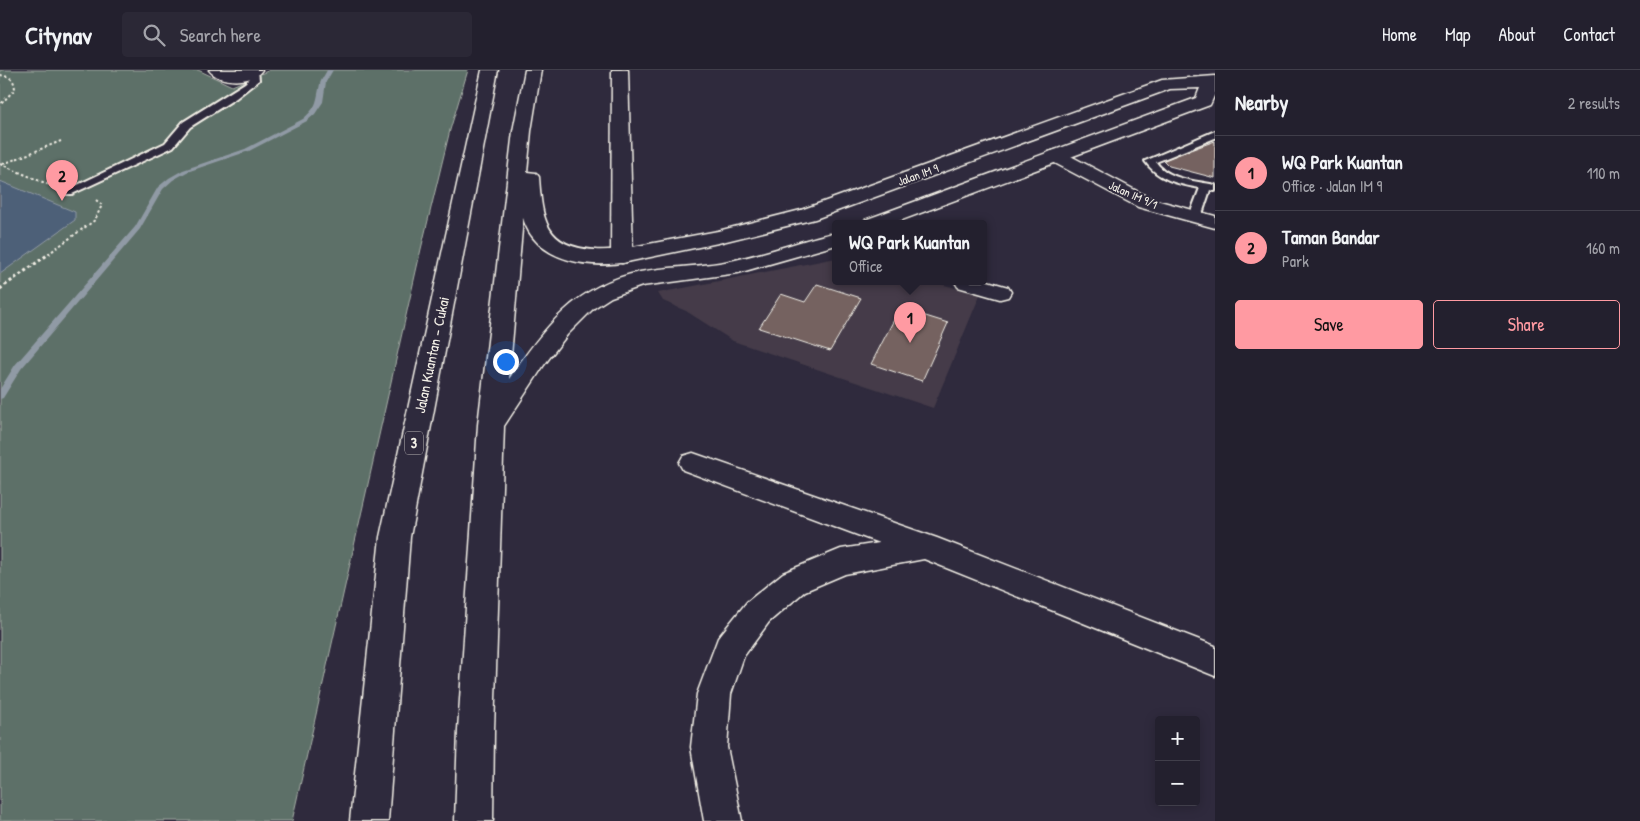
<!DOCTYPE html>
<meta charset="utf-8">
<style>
body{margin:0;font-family:"Patrick Hand",sans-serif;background:#2b2836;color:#f1f3f6}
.controls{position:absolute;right:15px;bottom:15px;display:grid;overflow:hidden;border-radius:5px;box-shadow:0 2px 12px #0003}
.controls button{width:45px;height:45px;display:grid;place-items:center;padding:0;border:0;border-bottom:1px solid #403e4a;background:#23202e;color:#f1f3f6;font:25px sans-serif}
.you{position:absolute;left:505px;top:291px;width:18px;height:18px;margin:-12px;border:4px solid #fff;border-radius:50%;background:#1a73e8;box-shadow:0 0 0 8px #1a73e833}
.badge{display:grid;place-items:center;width:32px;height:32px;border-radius:50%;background:#ff9aa2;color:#111;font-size:16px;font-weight:700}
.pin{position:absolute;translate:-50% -41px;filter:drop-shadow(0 1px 2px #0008)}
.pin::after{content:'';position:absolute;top:26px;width:18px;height:15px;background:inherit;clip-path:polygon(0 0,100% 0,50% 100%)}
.popup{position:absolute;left:832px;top:150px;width:155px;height:65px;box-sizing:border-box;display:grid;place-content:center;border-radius:5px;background:#23202e;filter:drop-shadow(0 1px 4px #0005);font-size:16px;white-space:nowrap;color:#a3a3aa}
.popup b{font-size:19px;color:#f1f3f6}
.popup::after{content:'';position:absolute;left:50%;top:100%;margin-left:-10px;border:10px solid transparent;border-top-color:#23202e}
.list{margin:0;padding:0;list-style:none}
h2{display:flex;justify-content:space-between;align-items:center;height:65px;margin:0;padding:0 20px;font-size:21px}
h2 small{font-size:16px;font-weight:400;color:#a3a3aa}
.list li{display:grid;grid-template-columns:32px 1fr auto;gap:15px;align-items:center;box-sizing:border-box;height:75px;padding:0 20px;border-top:1px solid #403e4a}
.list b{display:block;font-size:19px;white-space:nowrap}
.list p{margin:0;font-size:16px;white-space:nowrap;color:#a3a3aa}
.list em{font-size:16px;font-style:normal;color:#a3a3aa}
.actions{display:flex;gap:10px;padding:15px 20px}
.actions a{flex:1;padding:11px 0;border:1px solid #ff9aa2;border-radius:5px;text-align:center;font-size:18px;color:#ff9aa2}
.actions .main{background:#ff9aa2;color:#111}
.icon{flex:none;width:28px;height:28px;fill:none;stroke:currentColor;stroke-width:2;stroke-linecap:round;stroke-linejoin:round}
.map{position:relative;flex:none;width:1215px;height:751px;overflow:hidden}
header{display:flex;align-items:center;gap:30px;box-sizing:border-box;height:70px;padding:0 25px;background:#23202e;border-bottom:1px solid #403e4a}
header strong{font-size:24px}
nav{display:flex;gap:28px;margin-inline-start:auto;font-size:18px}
.search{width:350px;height:45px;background:#2b2836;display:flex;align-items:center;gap:12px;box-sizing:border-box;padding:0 18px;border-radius:5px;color:#a3a3aa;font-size:19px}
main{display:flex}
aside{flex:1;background:#23202e}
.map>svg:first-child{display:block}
.built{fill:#443b48}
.green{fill:#5d6f67;stroke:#a8b0a8}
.water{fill:#4d6078;stroke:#909aa5}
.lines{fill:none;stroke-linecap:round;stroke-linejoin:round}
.stream{fill:#909aa5;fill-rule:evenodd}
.building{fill:#746261;stroke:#f4f1e8}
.lane-casing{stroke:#f4f1e8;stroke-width:4}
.street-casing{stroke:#f4f1e8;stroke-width:3}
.secondary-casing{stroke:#f4f1e8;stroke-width:3}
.highway-casing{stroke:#f4f1e8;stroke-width:3}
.path-far1{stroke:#f4f1e8;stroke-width:2;stroke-dasharray:2.5 2.5;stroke-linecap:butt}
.path{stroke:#f4f1e8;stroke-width:3;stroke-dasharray:3 3;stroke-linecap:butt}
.lane{fill:#2f2a3d;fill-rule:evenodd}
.street{fill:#2f2a3d;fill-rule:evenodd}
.secondary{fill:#2f2a3d;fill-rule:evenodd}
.highway{fill:#2f2a3d;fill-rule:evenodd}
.labels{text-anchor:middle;stroke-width:4;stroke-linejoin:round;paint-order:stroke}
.far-street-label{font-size:12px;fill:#f4f1e8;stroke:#2f2a3d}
.shield{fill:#2f2a3d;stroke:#b9b5b5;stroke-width:1}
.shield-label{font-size:14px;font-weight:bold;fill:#f4f1e8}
.street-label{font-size:15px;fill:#f4f1e8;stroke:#2f2a3d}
</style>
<header>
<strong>Citynav</strong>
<div class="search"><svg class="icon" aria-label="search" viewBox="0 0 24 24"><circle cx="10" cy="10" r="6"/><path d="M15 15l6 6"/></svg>Search here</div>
<nav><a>Home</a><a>Map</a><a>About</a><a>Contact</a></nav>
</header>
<main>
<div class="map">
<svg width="1215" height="751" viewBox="0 0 1215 751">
<rect width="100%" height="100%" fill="#2f2a3d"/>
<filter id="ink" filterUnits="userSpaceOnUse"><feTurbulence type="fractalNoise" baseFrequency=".02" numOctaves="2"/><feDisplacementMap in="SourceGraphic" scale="10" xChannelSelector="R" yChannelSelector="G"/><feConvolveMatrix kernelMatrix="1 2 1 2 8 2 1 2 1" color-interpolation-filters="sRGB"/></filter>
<g filter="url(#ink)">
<polygon class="built" points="836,188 836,212 934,212 980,225 933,338 733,271 686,241 663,231 658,223"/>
<polygon class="green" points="0,0 198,0 232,16 270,0 468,0 450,60 421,179 292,751 0,751"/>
<polygon class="water" points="0,111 75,142 75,150 0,204"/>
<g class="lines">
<path class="stream" d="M327 0H333L326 12 323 32 315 44 307 51 249 81 187 102 173 110 163 119 140 159 21 299 3 328 0 329V319L15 295 135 157 158 117 169 108 183 100 245 79 303 49C318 36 316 32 320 14 321 9 325 5 327 0Z"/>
</g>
<g class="building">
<polygon points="1215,71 1215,108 1169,96 1163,90"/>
<polygon points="817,214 861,228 830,281 759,258 781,224 805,232"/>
<polygon points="900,238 948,253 922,311 871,294"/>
</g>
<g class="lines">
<defs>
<g id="lane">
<polygon points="250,0 258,0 259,10 236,28 190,57 173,77 72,124 64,124 63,122 165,73 183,52 245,13 251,7"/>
<path d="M1215 61V68L1156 92C1168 110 1197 111 1215 115V121L1210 120 1201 147 1195 150 1189 147 1200 118C1178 114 1158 110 1145 91Z"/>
</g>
<g id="street">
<path d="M209 0H262C252 14 219 14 209 0Z"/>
<polygon points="612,0 628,0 633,186 630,191 622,193 614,191 611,186"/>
<polygon points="1056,80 1063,82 1152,129 1215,146 1215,158 1138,137 1049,90 1047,86 1049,82"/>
<polygon points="984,210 1008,217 1011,222 1008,227 1000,229 958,217 955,212 984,212"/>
<polygon points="693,383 937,468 1215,576 1215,606 924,489 845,504 805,521 769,552 744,586 731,624 727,677 742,751 704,751 691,677 697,624 718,568 747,532 783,503 841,479 879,473 683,400 679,393 683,386"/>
</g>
<polygon id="secondary" points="1215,6 1215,24 1210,35 891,154 862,154 865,150 1196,28 1200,18 1170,19 815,149 718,173 622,193 614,191 611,186 614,181 622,179 718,161 801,140 1162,10"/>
<g id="highway">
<polygon points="482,0 498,0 410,467 388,751 350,751 380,467"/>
<path d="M525 0H541L531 61 527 102 536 103 539 107C542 149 545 177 595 180 606 181 618 178 630 181L633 186 630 191C591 200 536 192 523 148L509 309C544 258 576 215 640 202 666 197 693 197 719 193 757 187 792 173 829 164L836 165V175L738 203 642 216 611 227 594 238 567 265 544 295 504 356 494 660 493 751H455L458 660 478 355 513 61Z"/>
</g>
</defs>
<use href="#lane" class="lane-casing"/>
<use href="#street" class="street-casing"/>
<use href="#secondary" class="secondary-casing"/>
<use href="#highway" class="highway-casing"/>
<g class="path-far1">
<path d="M0 5C10 7 14 8 15 19L0 35"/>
<polyline points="0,94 52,116"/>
<polyline points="3,94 61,71"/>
<polyline points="48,184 95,150 102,135 96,130"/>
</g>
<polyline class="path" points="0,219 50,183"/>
<use href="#lane" class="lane"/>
<use href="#street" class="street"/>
<use href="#secondary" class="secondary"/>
<use href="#highway" class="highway"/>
</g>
</g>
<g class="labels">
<g class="far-street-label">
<text transform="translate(918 105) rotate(-20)" y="4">Jalan IM 9</text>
<text transform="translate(1133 125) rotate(24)" y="4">Jalan IM 9/1</text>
</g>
<rect class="shield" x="405" y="361.5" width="18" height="23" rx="4"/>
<g class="shield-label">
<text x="414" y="378">3</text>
</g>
<g class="street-label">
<text transform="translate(432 285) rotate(-78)" y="5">Jalan Kuantan - Cukai</text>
</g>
</g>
</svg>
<div class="controls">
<button>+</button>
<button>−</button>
</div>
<div class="you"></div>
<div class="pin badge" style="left:910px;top:273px">1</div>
<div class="popup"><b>WQ Park Kuantan</b>Office</div>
<div class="pin badge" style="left:62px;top:131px">2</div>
</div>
<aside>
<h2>Nearby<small>2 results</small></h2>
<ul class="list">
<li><span class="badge">1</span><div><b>WQ Park Kuantan</b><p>Office · Jalan IM 9</p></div><em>110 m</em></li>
<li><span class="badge">2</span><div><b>Taman Bandar</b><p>Park</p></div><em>160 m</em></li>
</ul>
<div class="actions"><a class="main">Save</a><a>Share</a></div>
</aside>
</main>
